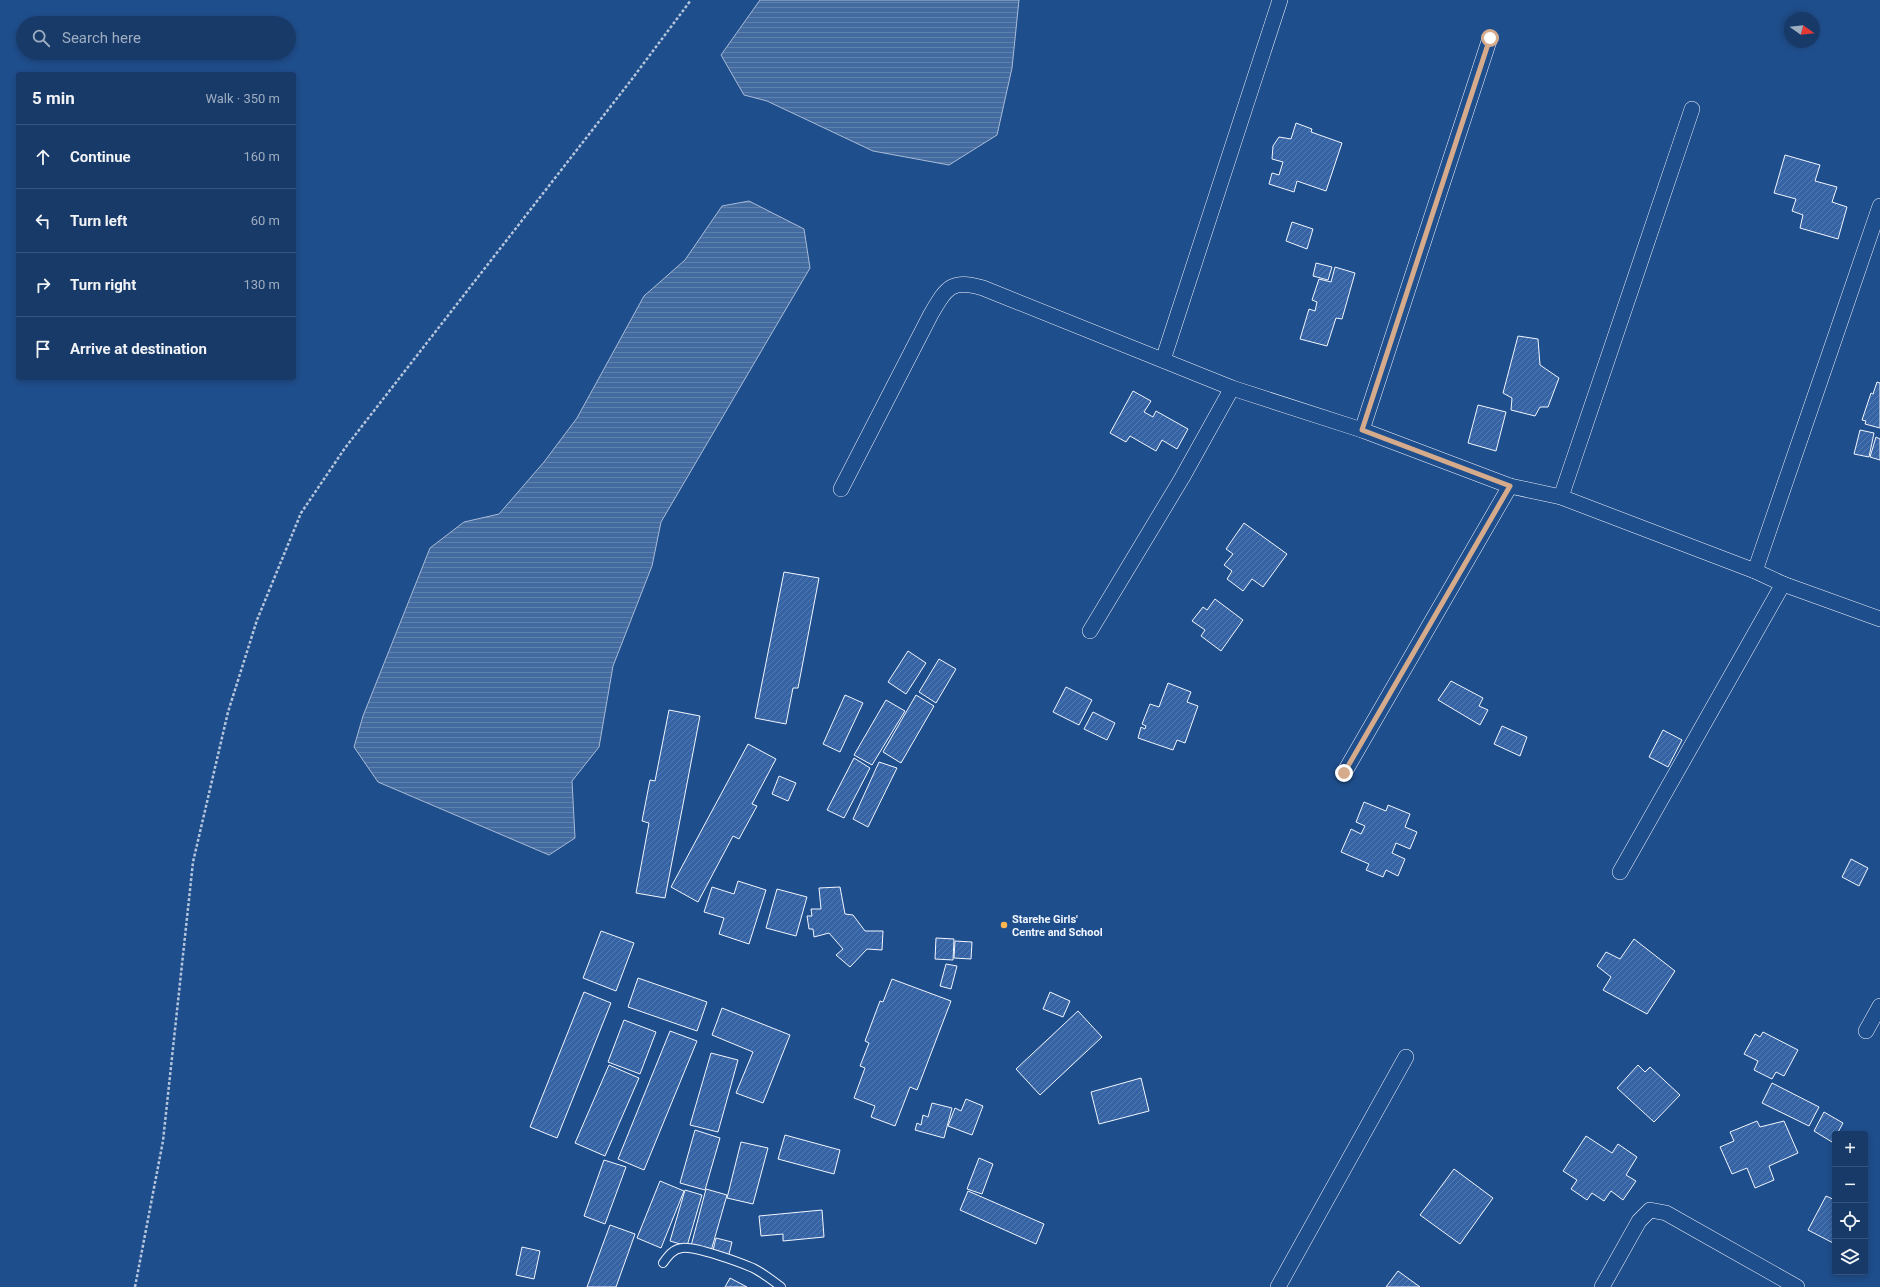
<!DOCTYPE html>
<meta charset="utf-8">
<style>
body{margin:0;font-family:Roboto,sans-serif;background:#244571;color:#f1f3f6}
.controls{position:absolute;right:12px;bottom:12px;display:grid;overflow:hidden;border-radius:4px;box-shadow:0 2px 6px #0003}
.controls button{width:36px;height:36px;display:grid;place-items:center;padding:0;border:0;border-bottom:1px solid #36547d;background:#173a69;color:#f1f3f6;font:20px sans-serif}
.compass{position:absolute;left:1784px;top:12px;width:36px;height:36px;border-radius:50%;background:#173a69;box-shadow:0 2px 6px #0003;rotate:105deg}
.stop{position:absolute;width:12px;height:12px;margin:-9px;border:3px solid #d6ab8b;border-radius:50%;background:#fff}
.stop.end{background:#d6ab8b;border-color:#fff;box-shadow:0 1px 4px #0008}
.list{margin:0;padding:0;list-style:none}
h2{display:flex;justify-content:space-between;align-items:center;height:52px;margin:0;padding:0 16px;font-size:17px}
h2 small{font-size:13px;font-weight:400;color:#9eadc0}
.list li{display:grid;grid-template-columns:26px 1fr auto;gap:12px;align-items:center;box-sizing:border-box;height:64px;padding:0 16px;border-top:1px solid #36547d}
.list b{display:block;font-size:15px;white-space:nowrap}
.list em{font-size:13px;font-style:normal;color:#9eadc0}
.icon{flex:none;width:22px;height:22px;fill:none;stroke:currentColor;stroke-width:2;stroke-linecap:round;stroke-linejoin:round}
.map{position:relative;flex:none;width:1880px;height:1287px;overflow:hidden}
.search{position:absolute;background:#173a69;box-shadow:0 2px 6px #0003;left:16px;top:16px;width:280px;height:44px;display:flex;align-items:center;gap:10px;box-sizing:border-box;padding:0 14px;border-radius:22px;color:#9eadc0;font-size:15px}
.panel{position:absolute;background:#173a69;box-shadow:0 2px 6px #0003;left:16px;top:72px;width:280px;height:308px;border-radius:4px}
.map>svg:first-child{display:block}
.water{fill:url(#water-rules);stroke:#a8bbd7}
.building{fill:url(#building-hatch);stroke:#f2f6ff}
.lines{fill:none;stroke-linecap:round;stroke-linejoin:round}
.service-casing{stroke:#f2f6ff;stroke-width:10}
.minor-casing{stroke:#f2f6ff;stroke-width:16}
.path{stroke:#b3c4dc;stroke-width:2.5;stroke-dasharray:3 2;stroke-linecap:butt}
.service{stroke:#1f4e8c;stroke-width:8}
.minor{stroke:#1f4e8c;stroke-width:15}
.route{stroke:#d6ab8b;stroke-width:5}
.poi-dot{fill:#ffb74d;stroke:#1f4e8c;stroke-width:1.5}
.labels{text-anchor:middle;stroke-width:3;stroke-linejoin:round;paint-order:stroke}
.poi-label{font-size:11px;font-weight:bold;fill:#f2f6ff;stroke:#1f4e8c;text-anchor:start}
</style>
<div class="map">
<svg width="1880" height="1287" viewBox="0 0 1880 1287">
<defs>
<pattern id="water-rules" width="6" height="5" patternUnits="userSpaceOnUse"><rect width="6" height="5" fill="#446ba0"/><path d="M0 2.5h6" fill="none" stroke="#5f81ae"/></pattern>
<pattern id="building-hatch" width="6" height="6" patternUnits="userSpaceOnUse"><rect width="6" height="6" fill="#3563a3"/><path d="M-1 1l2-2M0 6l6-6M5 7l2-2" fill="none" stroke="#537ab1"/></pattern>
</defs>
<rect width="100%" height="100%" fill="#1f4e8c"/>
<g class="water">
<polygon points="760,0 1019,0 1012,68 997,135 949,165 873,151 767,101 744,95 721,55"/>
<polygon points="749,201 804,229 810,268 661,522 652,566 613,666 599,747 572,781 575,838 549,855 378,782 354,747 363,716 430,548 464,522 499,514 544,462 577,418 644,296 685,260 722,206"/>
</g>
<g class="building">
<polygon points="1296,123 1312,129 1311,132 1342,143 1326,191 1297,181 1294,192 1269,184 1272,173 1279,175 1283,162 1272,159 1273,146 1279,137 1291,139"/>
<polygon points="1785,155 1820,165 1815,181 1837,187 1832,202 1847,207 1838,239 1800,228 1803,215 1792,211 1796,199 1774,193"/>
<polygon points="1292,222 1313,229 1307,249 1286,241"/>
<polygon points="1316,263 1332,267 1328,280 1313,276"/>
<polygon points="1335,267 1355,273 1342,319 1336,318 1327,346 1300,339 1309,309 1315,311 1317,302 1312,300 1319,279 1331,282"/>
<polygon points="1518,336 1538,339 1540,365 1559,378 1548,407 1540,407 1535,416 1511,410 1512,398 1503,393"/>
<polygon points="1877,382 1880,383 1880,428 1865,424 1866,421 1862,420 1871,393 1873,394"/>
<polygon points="1133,391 1151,401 1144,412 1153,417 1156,411 1188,429 1177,449 1162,440 1156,451 1130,436 1126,442 1110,433"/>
<polygon points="1478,405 1506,412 1496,451 1468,443"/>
<polygon points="1860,430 1874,433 1869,457 1854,454"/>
<polygon points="1876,437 1880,439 1880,460 1870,457"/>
<polygon points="1244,523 1287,554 1263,587 1252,579 1243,591 1227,579 1232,571 1224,565 1233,554 1226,549"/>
<polygon points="784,572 819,578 798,688 793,688 786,724 755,718"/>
<polygon points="1215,599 1243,620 1221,651 1201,636 1205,630 1192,621 1203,607 1207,610"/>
<polygon points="908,651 926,663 906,694 888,682"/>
<polygon points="939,659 956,669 936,703 919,692"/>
<polygon points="1451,681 1483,698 1479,706 1488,710 1480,725 1438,700"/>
<polygon points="1168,683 1191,692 1187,702 1198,706 1185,743 1177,740 1173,750 1138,738 1141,727 1145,729 1146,726 1142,724 1150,704 1159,707"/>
<polygon points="1066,687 1092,700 1079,725 1053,712"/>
<polygon points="845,695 863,703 840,752 823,744"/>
<polygon points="916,695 934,706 901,763 883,752"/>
<polygon points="886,700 905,711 872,765 854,755"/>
<polygon points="669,710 700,716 665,898 636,893 649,823 642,821 650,780 655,781"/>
<polygon points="1093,712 1115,723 1107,740 1084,729"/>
<polygon points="1502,726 1527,737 1520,756 1494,744"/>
<polygon points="1663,730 1682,740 1668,767 1649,757"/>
<polygon points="748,744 776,759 752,804 757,806 739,839 733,836 698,902 671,887"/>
<polygon points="854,758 870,768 844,818 827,810"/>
<polygon points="879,762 897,768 868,827 853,819"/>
<polygon points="779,776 796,783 788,801 772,794"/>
<polygon points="1364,802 1386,811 1388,805 1410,814 1405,827 1417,832 1410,849 1396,843 1392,853 1405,859 1398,876 1386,870 1383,877 1366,870 1369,864 1341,852 1351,829 1361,834 1365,826 1356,822"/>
<polygon points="1851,859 1868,868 1859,886 1842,877"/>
<polygon points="738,881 766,890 749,944 719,934 724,918 704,912 712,887 734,894"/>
<polygon points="840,887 845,914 853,915 865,931 883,931 882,950 867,949 850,967 836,955 843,949 829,933 814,937 813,929 809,929 807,916 812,916 811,909 821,909 819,888"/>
<polygon points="777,889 807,897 796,936 766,928"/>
<polygon points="601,931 634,943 616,991 583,978"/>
<polygon points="936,938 954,939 953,960 935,959"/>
<polygon points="1634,939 1675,971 1647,1014 1603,990 1611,977 1597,966 1606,952 1620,959"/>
<polygon points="955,941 972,942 971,959 954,958"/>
<polygon points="946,964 957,966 951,989 940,986"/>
<polygon points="638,978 707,1002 697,1031 628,1007"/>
<polygon points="892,979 951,1001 917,1090 910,1087 895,1126 871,1117 875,1106 854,1098 865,1068 860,1066 869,1043 865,1041 880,1001 883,1002"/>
<polygon points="584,992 611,1003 557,1138 530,1127"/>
<polygon points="1050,992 1070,1001 1063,1017 1043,1009"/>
<polygon points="722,1008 790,1035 763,1103 736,1093 753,1052 712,1035"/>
<polygon points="1078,1011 1102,1037 1040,1095 1016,1069"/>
<polygon points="624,1020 656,1032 640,1074 608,1062"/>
<polygon points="670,1031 697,1041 644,1170 618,1159"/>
<polygon points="1763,1032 1798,1050 1784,1076 1776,1072 1772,1079 1754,1070 1758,1061 1744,1054 1755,1034 1760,1037"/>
<polygon points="711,1053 738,1060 718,1132 690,1125"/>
<polygon points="609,1065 639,1078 605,1156 575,1143"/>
<polygon points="1638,1065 1645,1072 1650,1067 1680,1095 1654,1122 1617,1088"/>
<polygon points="1141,1078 1149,1111 1099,1124 1091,1092"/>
<polygon points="1772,1083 1819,1107 1809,1126 1762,1103"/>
<polygon points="966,1099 983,1106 972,1135 948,1126 955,1108 961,1111"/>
<polygon points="932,1103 952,1108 944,1138 915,1130 917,1123 921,1125 923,1115 928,1117"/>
<polygon points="1824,1112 1843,1123 1837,1134 1835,1134 1832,1142 1814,1131"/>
<polygon points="1757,1121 1760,1127 1784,1121 1798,1153 1769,1166 1774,1180 1755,1188 1747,1168 1732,1174 1720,1147 1734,1141 1730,1132"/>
<polygon points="695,1130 720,1138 705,1190 680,1183"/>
<polygon points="785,1135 840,1150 834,1174 778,1159"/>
<polygon points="1586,1136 1612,1153 1618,1144 1637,1157 1626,1175 1636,1181 1623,1200 1611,1191 1604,1201 1592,1193 1587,1200 1571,1189 1577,1180 1563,1171"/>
<polygon points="741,1142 768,1148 753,1204 727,1198"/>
<polygon points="979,1158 993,1164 982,1194 967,1189"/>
<polygon points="604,1160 626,1167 605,1224 584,1216"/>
<polygon points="1454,1169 1493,1198 1460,1244 1420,1215"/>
<polygon points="660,1181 684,1191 661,1248 637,1238"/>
<polygon points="706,1189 727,1195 711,1251 691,1246"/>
<polygon points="685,1190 702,1195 687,1246 670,1241"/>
<polygon points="968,1191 1044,1224 1036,1244 960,1210"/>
<polygon points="1826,1196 1835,1200 1835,1244 1808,1230"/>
<polygon points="822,1210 824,1237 783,1241 783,1234 761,1236 759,1216"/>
<polygon points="610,1225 635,1234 616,1287 587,1287"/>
<polygon points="716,1238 732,1242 728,1258 712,1254"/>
<polygon points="522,1247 540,1251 534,1279 516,1275"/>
<polygon points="1398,1271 1420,1287 1386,1287"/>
<polygon points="730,1278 747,1287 725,1287"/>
</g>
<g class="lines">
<defs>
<path id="service" d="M663 1263C668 1256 673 1249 682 1248 695 1246 739 1262 753 1268 763 1273 772 1280 781 1287"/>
<g id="minor">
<polyline points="1163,360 1280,0"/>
<polyline points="1362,430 1490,38"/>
<path d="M841 489 931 314C947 287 951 279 983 288L1232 388 1362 430 1510 486 1561 497 1755 571 1783 584 1880 619"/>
<polyline points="1561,497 1692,109"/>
<polyline points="1755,571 1880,206"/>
<polyline points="1090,631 1182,478 1232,388"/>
<polyline points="1344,773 1510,486"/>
<polyline points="1620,872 1783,584"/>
<polyline points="1866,1031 1880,1006"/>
<polyline points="1278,1287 1406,1057"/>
<polyline points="1602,1287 1639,1221 1650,1210 1666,1213 1797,1287"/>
</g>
</defs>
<use href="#service" class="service-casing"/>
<use href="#minor" class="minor-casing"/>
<polyline class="path" points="135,1287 163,1141 193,862 228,712 257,620 301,513 345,448 632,79 691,0"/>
<use href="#service" class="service"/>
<use href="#minor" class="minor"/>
</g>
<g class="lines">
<polyline class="route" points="1344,773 1510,486 1362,430 1490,38"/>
</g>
<circle class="poi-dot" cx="1004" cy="925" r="4"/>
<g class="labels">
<g class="poi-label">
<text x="1012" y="923">Starehe Girls'<tspan x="1012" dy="13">Centre and School</tspan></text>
</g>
</g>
</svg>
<div class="controls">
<button>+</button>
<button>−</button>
<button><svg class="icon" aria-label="locate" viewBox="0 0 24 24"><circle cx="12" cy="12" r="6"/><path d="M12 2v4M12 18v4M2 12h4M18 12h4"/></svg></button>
<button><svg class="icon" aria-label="layers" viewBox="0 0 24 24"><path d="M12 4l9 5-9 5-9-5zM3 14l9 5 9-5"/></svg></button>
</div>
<svg class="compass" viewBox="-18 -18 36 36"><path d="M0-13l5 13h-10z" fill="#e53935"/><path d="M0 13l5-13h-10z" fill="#9eadc0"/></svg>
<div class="stop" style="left:1490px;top:38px"></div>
<div class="stop end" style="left:1344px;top:773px"></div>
<div class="search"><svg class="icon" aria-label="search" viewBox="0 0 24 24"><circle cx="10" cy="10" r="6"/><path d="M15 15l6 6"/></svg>Search here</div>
<section class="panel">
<h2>5 min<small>Walk · 350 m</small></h2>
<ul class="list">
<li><svg class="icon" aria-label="ahead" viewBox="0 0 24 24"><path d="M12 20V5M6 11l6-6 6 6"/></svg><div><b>Continue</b></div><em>160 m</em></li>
<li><svg class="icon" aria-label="left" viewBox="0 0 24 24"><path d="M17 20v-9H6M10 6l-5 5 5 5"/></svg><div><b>Turn left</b></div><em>60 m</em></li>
<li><svg class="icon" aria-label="right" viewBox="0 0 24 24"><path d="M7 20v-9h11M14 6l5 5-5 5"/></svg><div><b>Turn right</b></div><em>130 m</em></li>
<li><svg class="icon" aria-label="arrive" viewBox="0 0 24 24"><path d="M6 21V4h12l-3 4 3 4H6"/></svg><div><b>Arrive at destination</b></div></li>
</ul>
</section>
</div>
